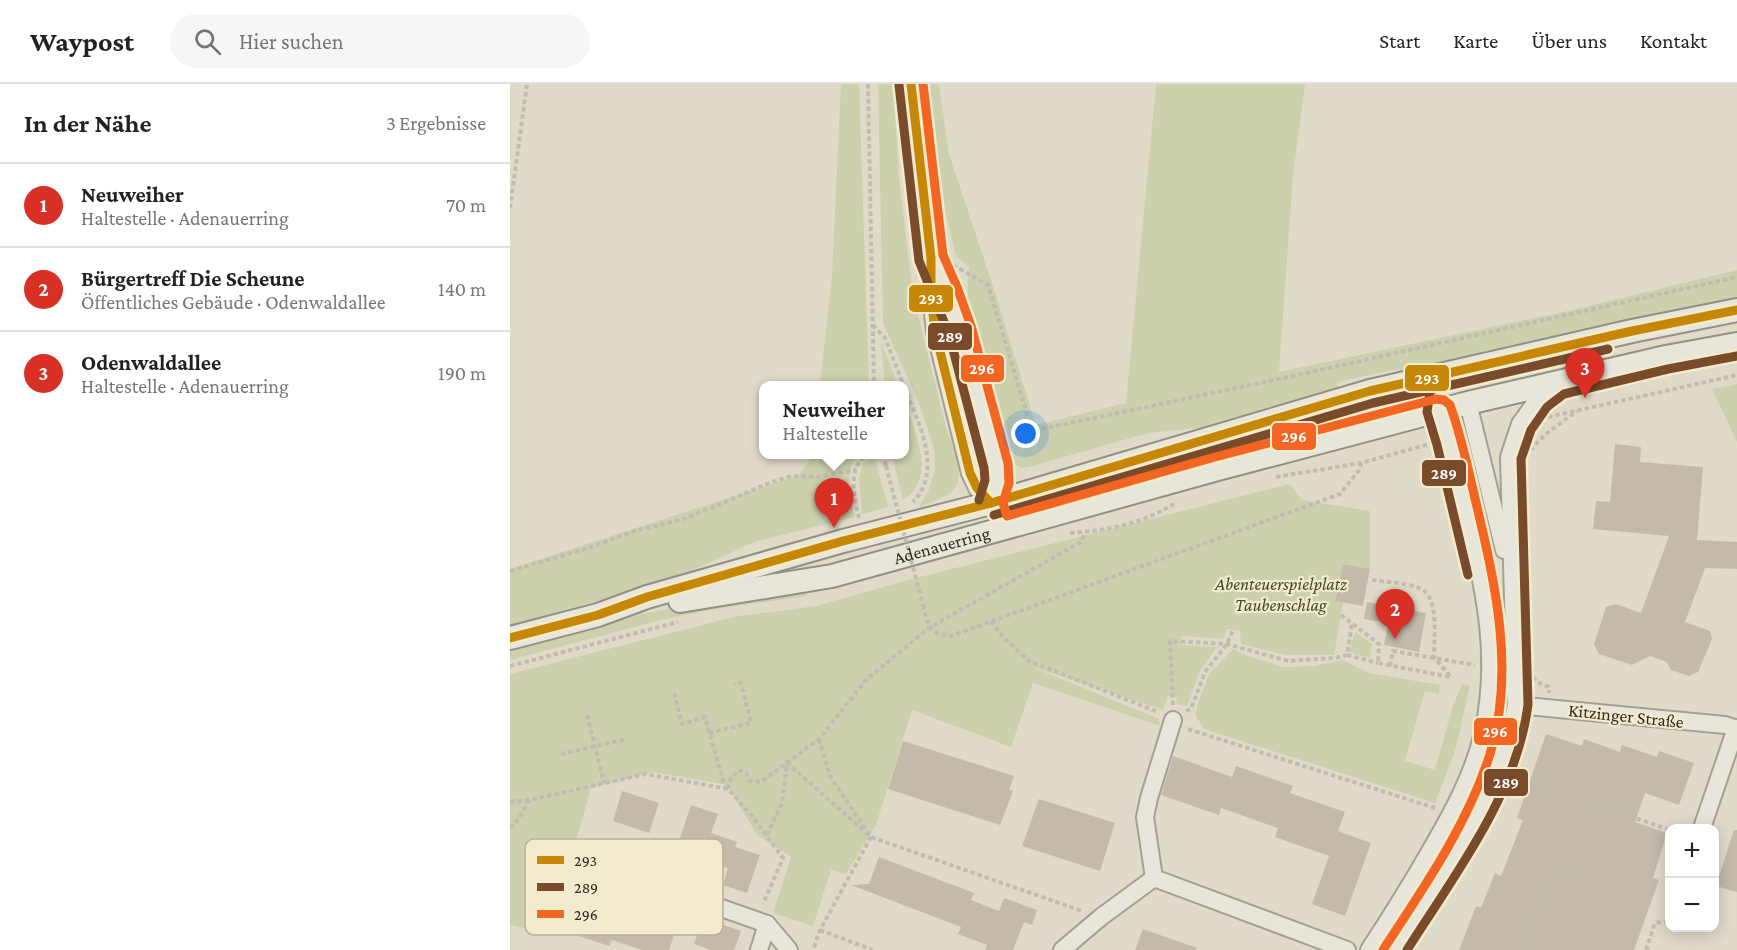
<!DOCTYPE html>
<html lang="de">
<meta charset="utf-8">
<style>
body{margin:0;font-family:"Crimson Pro",serif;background:#f6f6f6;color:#222}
.controls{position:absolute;right:18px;bottom:18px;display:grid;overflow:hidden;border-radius:12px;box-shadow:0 3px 15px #0003}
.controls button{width:54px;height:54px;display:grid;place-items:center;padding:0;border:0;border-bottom:2px solid #e0e0e0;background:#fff;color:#222;font:30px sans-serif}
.you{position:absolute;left:516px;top:350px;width:21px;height:21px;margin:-15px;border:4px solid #fff;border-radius:50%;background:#1a73e8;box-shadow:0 0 0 9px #1a73e833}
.badge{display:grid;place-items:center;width:39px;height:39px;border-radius:50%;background:#d93025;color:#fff;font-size:20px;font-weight:700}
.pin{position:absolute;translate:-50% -50px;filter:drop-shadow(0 2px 3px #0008)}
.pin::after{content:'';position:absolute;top:32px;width:21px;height:18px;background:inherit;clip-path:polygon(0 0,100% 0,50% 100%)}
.popup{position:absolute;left:249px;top:297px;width:150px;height:78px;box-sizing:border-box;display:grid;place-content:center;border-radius:12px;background:#fff;filter:drop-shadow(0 2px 4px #0005);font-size:20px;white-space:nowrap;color:#767676}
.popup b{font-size:22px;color:#222}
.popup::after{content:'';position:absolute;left:50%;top:100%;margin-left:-12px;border:12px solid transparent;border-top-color:#fff}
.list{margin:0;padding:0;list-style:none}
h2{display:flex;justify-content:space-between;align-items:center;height:78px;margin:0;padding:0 24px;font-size:26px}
h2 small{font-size:20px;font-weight:400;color:#767676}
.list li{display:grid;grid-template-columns:39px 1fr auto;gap:18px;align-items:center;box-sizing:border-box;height:84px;padding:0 24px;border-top:2px solid #e0e0e0}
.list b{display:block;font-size:22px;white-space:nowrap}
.list p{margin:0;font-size:20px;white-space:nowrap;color:#767676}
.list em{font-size:20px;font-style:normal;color:#767676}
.icon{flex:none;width:33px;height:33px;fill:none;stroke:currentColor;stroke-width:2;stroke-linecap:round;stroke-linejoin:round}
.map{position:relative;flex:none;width:1227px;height:866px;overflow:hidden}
header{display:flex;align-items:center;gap:36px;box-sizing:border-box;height:84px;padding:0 30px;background:#fff;border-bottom:2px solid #e0e0e0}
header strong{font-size:28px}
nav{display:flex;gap:33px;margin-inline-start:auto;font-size:21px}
.search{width:420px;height:54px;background:#f6f6f6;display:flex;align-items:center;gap:15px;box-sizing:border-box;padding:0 21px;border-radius:33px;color:#767676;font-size:22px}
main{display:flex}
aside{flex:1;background:#fff}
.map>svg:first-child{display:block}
.green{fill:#cdd0ac}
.building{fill:#c4baaa}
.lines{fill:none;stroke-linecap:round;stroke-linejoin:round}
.minor-casing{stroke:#a5a093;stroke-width:20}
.secondary-casing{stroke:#948f83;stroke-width:26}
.path{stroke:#c1bcb2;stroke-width:4;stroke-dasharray:4.5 3;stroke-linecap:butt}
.minor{stroke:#e8e5da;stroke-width:16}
.secondary{stroke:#e8e5da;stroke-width:22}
.path-bridge{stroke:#c1bcb2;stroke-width:4;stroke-dasharray:4.5 3;stroke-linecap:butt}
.bus-1-casing{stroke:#f2ebce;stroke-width:14}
.bus-2-casing{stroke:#f2ebce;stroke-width:14}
.bus-3-casing{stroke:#f2ebce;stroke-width:14}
.bus-1{stroke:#c68707;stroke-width:9}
.bus-2{stroke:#7a4b2a;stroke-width:9}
.bus-3{stroke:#f26522;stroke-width:9}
.labels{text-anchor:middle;stroke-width:4.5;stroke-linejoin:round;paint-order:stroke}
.street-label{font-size:18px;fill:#32291c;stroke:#f2ebce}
.park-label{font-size:18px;font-style:italic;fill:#404d24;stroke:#f2ebce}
.key{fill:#f2ebce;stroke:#b8b199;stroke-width:1.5}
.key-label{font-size:16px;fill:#32291c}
.line-badge{stroke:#f2ebce;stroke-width:2}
.badge-label{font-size:16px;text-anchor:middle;font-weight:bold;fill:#fff}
</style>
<header>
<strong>Waypost</strong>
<div class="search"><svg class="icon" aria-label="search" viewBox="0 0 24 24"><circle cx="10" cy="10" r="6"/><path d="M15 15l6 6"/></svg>Hier suchen</div>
<nav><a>Start</a><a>Karte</a><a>Über uns</a><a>Kontakt</a></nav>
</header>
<main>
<aside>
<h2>In der Nähe<small>3 Ergebnisse</small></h2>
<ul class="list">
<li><span class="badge">1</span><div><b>Neuweiher</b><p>Haltestelle · Adenauerring</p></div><em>70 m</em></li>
<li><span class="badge">2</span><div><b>Bürgertreff Die Scheune</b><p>Öffentliches Gebäude · Odenwaldallee</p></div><em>140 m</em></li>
<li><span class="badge">3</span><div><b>Odenwaldallee</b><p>Haltestelle · Adenauerring</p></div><em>190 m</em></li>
</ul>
</aside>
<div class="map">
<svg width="1227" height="866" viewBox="0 0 1227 866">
<rect width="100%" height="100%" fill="#e0dbc9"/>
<g class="green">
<polygon points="331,0 349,0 359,301 310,301 322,191"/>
<polygon points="368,0 383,0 389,93 403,211 436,344 449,378 448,399 440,410 408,424 418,408 425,387 424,364 409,319 373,239"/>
<polygon points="413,0 429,0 439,70 483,202 526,341 616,319 646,0 795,0 783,92 769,288 1058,227 1227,186 1227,215 1148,230 891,290 889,285 827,298 828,304 688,344 638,349 519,383 511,384 499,377 484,329 457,218 459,183 446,172 437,135"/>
<polygon points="371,258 388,301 375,301"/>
<polygon points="1227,300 1227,358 1202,305"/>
<path d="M395 319C405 349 428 394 393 416L382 371 394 370Z"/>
<path d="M303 371H347C335 391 339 410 345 433L244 458 158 498 0 541V485L289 391Z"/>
<polygon points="364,371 378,423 352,430 349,395 352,381"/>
<polygon points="780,400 792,416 860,427 860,485 833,480 825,516 833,518 824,571 775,571 731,560 730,547 717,545 713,555 672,552 671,561 707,563 690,587 677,622 666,620 667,614 658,612 653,626 520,582 649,635 650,642 523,599 501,663 402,626 366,741 336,790 321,786 303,842 263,829 281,773 247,751 217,701 143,688 81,704 40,849 0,841 0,590 228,532 306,522 398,496"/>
<polygon points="295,508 297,512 207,525 155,535 0,576 0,565 126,531 184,520"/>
<polygon points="845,548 862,560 860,574 839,568"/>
<polygon points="723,565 732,570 774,583 804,582 833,576 859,589 930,601 929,610 915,607 895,677 925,686 943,622 952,600 960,602 945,667 925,719 694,645 686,632 687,622 699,590"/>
</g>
<g class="building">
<polygon points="1105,360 1131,363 1130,378 1193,383 1187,456 1227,458 1227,485 1195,484 1175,538 1200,547 1202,555 1188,588 1179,592 1161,586 1157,578 1140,572 1122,581 1089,570 1084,560 1096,523 1106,520 1131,529 1159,452 1083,445 1086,417 1100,418"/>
<polygon points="833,480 860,485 853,522 825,517"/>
<polygon points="857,518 916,529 909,568 874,561 878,539 854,535"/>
<polygon points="1036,650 1072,662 1074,655 1110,668 1112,661 1147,673 1149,667 1184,679 1169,721 1135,709 1125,738 1157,749 1143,794 1149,796 1124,866 949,866 966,822 971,824 985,789 991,792 1013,736 1007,734"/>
<polygon points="393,657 504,692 499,706 503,707 490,741 378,705"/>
<polygon points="663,672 722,693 726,682 783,702 780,709 835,728 828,747 861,759 835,832 802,820 819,772 765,753 768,744 711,724 709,731 651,711"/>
<polygon points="112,707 149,719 139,749 103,737"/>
<polygon points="529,715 605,739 590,787 512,762"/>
<polygon points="181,721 208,730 201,749 227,758 225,763 250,771 237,809 213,801 218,784 166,767"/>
<polygon points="1224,746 1227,746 1227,808 1206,802"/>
<polygon points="91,767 126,779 110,824 139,834 140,830 168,839 159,866 132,866 102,856 99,862 69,852 88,798 81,795"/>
<polygon points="369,773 464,809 461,816 489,827 494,814 527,826 522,841 514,838 503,866 475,866 477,861 448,850 451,843 341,801 359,800"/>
<polygon points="193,834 231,847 224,866 201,866 184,860"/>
<polygon points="633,845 687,864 686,866 625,866"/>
</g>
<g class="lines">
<defs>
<g id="minor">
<polyline points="401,0 421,174 421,213 425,247 460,389 467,404 481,419"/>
<path d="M424 181C454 244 468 314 486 382L487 397 481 419"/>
<polyline points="958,319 994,466"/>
<polyline points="1006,621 1215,641 1227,645"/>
<polyline points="1192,744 1226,644"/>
<circle cx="164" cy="803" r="18"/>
<polyline points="644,794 837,866"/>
<polyline points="644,794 635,733 639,714 663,636"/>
<polyline points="180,813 257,840"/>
<polyline points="249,866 257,840 279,866"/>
<polyline points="552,866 591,833 644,794"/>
<path d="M859 866C880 834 900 802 919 769 941 731 963 692 973 649 989 576 976 512 959 441 950 403 941 364 929 327"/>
<polyline points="883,866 961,743 984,695 1001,646 1006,621 1005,585 999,373 1010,340 1028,315 1045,301"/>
</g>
<g id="secondary">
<path id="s1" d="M170 517 322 492 708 385 958 319 1156 273 1227 260"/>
<polyline points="0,554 88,531 137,513 333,457 481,419 860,307 1122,247 1227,226"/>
</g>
</defs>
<use href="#minor" class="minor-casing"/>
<use href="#secondary" class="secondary-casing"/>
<g class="path">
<polyline points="358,0 364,302"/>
<polyline points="0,124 17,0"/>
<polyline points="443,181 478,201 522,347 783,292 1227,193"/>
<polyline points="363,241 375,254 394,302"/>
<path d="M394 303C408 337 434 386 403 418"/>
<polyline points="1038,333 1227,291"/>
<polyline points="1020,366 1036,350 1067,327"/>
<polyline points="373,370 376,382"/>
<polyline points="766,393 851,379 923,359"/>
<path d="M349 434C344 413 337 385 357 370"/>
<path d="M560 449C597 447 633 439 664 420"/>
<polyline points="0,487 82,463 121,448 177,434 257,400 281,392 307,393 346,386"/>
<path d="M862 496C875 498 902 499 913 506 929 516 924 557 924 573L941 593"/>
<path d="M413 521C418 541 418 550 441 552L830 410 850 385 851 379"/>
<polyline points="831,531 869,560 868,579 940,593"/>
<polyline points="481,537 492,552 519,577 648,628"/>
<polyline points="837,571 868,579"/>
<polyline points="0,582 168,538"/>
<polyline points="880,582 883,567 965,581"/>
<polyline points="1023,593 1027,598 1039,603 1039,609"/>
<polyline points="164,609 172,640 195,633 215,704"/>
<polyline points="663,621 660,557 717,560 778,577 825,574 837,571 842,540"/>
<polyline points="676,627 681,625 695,588 717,560 723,546"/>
<polyline points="77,631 94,699"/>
<polyline points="678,645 925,724"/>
<polyline points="199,649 241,639 231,599 224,600"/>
<polyline points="309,655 320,692 361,753 572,827"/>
<polyline points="51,670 117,655"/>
<polyline points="218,705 220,696 228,686 236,689 240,697 251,698 309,655 357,595 419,544 571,458 575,449"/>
<polyline points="1070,715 1160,746"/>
<polyline points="0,718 19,716"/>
<path d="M0 744C9 737 14 726 19 716L136 690 218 705 242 732 273 774 253 820"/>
<polyline points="257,751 272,719 277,679 361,753 310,846 303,866"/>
<polyline points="310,846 363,866"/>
<polyline points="1015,866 1034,806 1054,792 1075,798"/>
<polyline points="1136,866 1145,839 1160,837"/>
</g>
<use href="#minor" class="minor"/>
<use href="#secondary" class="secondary"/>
<polyline class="path-bridge" points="376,382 413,521"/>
<defs>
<g id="bus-1">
<polyline points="401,0 421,174 421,213 425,247 460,389 467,404 481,419"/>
<polyline points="0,554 88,531 137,513 333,457 481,419 860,307 1122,247 1227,226"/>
</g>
<g id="bus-2">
<polyline points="389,1 409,177 439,250 474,384 475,396 469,416"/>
<polyline points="923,287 917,328 927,361 958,491"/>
<polyline points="484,431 863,319 1098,265"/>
<path d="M897 866C945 790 1006 712 1018 621L1011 375 1021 346 1037 323 1054 310 1158 285 1227 272"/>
</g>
<path id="bus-3" d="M413 0 433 171 447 203 461 242 498 379 499 399 493 419 497 432 705 373 926 315 934 316 940 321C952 354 959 389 967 423 986 503 1005 588 980 670 958 740 913 805 873 866"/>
</defs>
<use href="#bus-1" class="bus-1-casing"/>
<use href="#bus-2" class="bus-2-casing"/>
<use href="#bus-3" class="bus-3-casing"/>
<use href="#bus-1" class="bus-1"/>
<use href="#bus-2" class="bus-2"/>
<use href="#bus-3" class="bus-3"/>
</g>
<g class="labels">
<g class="street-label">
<text dy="6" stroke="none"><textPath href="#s1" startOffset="268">Adenauerring</textPath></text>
<text transform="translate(1116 632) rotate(6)" y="6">Kitzinger Straße</text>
</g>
<g class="park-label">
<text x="771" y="506">Abenteuerspielplatz<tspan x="771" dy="21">Taubenschlag</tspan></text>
</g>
</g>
<rect x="15" y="755" width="198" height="96" rx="9" class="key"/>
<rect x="27" y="772" width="27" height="8" fill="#c68707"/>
<rect x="27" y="799" width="27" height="8" fill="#7a4b2a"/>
<rect x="27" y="826" width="27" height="8" fill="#f26522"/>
<g class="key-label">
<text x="64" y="782">293</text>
<text x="64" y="809">289</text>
<text x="64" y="836">296</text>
</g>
<g class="line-badge">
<rect x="398" y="200" width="46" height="29" rx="6" fill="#c68707"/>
<rect x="417" y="238" width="46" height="29" rx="6" fill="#7a4b2a"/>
<rect x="450" y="270" width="45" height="29" rx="6" fill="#f26522"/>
<rect x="894" y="280" width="46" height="28" rx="6" fill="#c68707"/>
<rect x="761" y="338" width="46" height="29" rx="6" fill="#f26522"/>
<rect x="911" y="375" width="46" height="28" rx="6" fill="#7a4b2a"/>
<rect x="963" y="633" width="45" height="29" rx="6" fill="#f26522"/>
<rect x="973" y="684" width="46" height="29" rx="6" fill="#7a4b2a"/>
</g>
<g class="badge-label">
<text x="421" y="220">293</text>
<text x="440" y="258">289</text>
<text x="472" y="290">296</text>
<text x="917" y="300">293</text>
<text x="784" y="358">296</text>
<text x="934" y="395">289</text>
<text x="985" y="653">296</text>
<text x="996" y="704">289</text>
</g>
</svg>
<div class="controls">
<button>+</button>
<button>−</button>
</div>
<div class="you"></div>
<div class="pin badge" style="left:324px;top:444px">1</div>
<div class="popup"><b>Neuweiher</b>Haltestelle</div>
<div class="pin badge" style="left:885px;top:555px">2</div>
<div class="pin badge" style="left:1075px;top:314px">3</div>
</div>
</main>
